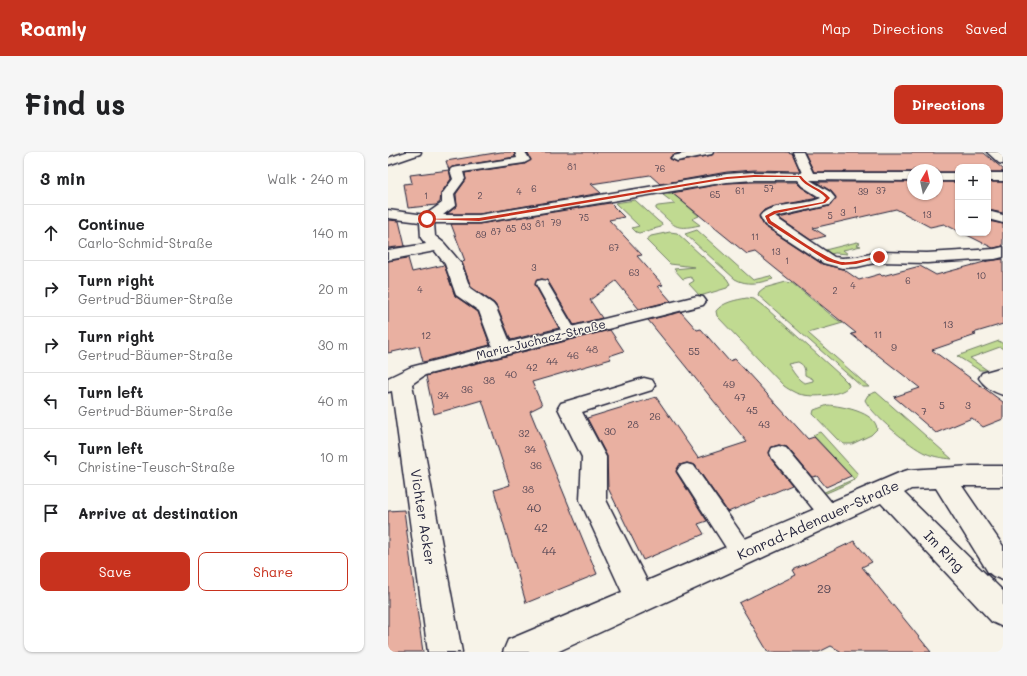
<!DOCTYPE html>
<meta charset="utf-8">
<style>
body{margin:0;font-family:Mali,sans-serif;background:#f6f6f6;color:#202124}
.controls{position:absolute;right:12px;top:12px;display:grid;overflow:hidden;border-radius:8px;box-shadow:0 1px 3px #0004}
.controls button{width:36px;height:36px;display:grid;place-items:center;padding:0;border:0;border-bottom:1px solid #e0e0e0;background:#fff;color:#202124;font:20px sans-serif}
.compass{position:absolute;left:519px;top:12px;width:36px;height:36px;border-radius:50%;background:#fff;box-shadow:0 1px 3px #0004;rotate:9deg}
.stop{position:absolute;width:12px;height:12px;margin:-9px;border:3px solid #c8321e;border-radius:50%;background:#fff}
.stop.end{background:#c8321e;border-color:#fff;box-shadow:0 1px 4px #0008}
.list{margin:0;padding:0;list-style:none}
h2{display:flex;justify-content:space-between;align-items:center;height:52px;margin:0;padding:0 16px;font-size:17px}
h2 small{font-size:13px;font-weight:400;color:#757577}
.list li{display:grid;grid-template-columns:26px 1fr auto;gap:12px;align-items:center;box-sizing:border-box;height:56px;padding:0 16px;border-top:1px solid #e0e0e0}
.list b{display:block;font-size:15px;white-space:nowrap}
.list p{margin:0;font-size:13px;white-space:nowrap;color:#757577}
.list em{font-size:13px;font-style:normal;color:#757577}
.actions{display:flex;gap:8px;padding:12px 16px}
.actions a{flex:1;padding:9px 0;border:1px solid #c8321e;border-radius:8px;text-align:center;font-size:14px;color:#c8321e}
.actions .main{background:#c8321e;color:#fff}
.icon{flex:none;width:22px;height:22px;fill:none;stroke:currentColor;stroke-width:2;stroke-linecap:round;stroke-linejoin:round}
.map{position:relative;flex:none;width:615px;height:500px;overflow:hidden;border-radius:8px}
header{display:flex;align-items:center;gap:24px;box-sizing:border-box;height:56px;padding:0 20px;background:#c8321e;color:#fff}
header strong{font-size:19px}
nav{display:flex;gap:22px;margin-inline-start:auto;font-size:14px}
.intro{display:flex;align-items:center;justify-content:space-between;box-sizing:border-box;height:96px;padding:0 24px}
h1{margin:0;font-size:28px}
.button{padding:10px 18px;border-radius:8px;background:#c8321e;color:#fff;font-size:14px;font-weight:700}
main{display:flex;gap:24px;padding:0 24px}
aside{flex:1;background:#fff;border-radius:8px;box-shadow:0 1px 3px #0004}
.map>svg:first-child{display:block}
.green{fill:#c0da91;stroke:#717e66;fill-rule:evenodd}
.building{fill:#e9b0a1;stroke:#22223b}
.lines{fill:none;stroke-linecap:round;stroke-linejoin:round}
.lane-casing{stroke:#22223b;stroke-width:3}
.street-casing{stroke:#22223b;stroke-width:3}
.lane{fill:#f7f3e8;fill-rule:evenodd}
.street{fill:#f7f3e8;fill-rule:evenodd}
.route{fill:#c8321e}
.labels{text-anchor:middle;stroke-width:3;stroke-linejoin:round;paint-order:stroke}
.far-number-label{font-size:9px;fill:#544654}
.number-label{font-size:10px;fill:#544654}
.street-label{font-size:12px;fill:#22223b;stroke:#f7f3e8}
.near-number-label{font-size:12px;fill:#544654}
.near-street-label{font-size:14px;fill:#22223b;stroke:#f7f3e8}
</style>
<header>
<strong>Roamly</strong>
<nav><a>Map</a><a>Directions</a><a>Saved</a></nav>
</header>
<div class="intro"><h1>Find us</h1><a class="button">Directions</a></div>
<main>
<aside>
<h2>3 min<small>Walk · 240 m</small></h2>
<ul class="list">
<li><svg class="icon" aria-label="ahead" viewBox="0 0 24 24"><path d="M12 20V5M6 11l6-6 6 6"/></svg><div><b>Continue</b><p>Carlo-Schmid-Straße</p></div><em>140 m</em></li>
<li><svg class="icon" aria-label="right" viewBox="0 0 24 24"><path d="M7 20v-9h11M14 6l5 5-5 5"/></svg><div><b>Turn right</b><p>Gertrud-Bäumer-Straße</p></div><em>20 m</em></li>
<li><svg class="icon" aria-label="right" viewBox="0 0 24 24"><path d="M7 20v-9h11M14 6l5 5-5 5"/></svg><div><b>Turn right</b><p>Gertrud-Bäumer-Straße</p></div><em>30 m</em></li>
<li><svg class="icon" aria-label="left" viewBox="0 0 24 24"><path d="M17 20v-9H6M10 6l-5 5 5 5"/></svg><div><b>Turn left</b><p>Gertrud-Bäumer-Straße</p></div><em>40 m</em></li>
<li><svg class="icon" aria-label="left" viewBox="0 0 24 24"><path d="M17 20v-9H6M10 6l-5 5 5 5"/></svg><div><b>Turn left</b><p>Christine-Teusch-Straße</p></div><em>10 m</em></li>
<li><svg class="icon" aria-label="arrive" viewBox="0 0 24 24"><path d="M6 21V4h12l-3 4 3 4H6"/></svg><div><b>Arrive at destination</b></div></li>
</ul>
<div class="actions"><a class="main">Save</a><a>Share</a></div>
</aside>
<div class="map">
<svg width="615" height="500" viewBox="0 0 615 500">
<rect width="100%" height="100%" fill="#f7f3e8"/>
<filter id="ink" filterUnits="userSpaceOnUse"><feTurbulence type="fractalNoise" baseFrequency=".025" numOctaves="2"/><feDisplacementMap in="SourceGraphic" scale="8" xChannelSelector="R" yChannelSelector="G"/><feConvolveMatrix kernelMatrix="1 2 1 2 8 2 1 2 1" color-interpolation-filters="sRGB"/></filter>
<g filter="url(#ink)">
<g class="green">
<path d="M284 41 311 64 304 67 312 73C285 79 288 74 268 57V55L270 54 287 52 275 43Z"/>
<polygon points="247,48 270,69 274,72 273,75 251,81 248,80 244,76 251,74 227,51"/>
<path d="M309 78 365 128 382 124 385 127C372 131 359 134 347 127L297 82Z"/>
<polygon points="282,80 289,81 339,127 342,132 339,136 312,144 301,132 306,129 305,127 302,125 295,127 286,117 307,115 282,112 258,88 263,84"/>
<polygon points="469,90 472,91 469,93 473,94 455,98 460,102 447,101 442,102 433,99"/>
<polygon points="398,130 404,131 448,167 455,171 420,181 481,235 474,235 370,143 371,140 376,136"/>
<path d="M359 146 366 147 379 157 452 223 460 231 461 234C452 245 420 246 408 241 404 239 400 237 396 234L329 164 328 159C335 150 348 148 359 146ZM410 210C416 213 417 216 417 223L425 227V229L417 231C410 229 404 218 400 212Z"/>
<polygon points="611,189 615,192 615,197 612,195 582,206 599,218 591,218 569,204"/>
<path d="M488 240 564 307C555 306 546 305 537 301 523 295 483 262 477 248L480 243Z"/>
<path d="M440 253C453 254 488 260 489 277L483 283 464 292H456L450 288 425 262 426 258Z"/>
<path d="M432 280 470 322C469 324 469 325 467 327 457 334 427 346 416 349L466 327 425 283Z"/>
</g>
<g class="building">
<polygon points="113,0 126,0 127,5 64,15 61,18 58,9"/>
<polygon points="139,0 296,0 285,3 282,5 282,7 289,10 324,3 326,0 398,0 404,1 412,19 366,18 339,20 272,32 262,23 203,32 213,41 91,62 59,62 69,54 68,42 78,28 77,21 137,12 143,8"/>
<polygon points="417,1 596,1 615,17 615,20 600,20 600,15 570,15 570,20 549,20 549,18 525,18 525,20 426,20"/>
<polygon points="61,18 63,27 53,41 52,50 48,53 20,56 16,32 24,31 22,23"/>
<polygon points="366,30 408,30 413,35 430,46 383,55 376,58 371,65 376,74 434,112 455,117 471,128 492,122 494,124 532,114 548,123 600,109 615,107 615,172 585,181 588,183 544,198 615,250 615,267 595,275 584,266 548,281 506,245 532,236 463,182 468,181 388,117 367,100 359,102 284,41 339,31"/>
<polygon points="428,30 525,30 525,42 549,42 549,30 570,30 570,79 556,72 542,75 508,57 425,76 438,84 423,88 391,66 442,54 448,45 443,39"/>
<polygon points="600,30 615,30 615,61 600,58"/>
<polygon points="222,51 236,65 221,68 254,103 249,104 275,133 270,134 283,149 251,157 228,129 202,148 214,166 186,173 160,129 154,127 149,128 147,133 171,176 123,188 109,155 106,151 83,135 74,110 77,109 63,72 91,72"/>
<polygon points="0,68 11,69 17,94 0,96"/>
<polygon points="600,69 615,72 615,94 605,96 575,81 600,81"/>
<polygon points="20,106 24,120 56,113 67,144 90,160 102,193 35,210 31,194 0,201 0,109"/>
<polygon points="293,160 309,178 313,177 341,209 347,207 420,287 426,285 463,324 438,335 429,324 424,325 399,295 391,293 384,295 381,300 383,307 404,333 340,360 307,313 299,311 292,313 288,320 319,369 310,372 316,382 255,408 220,336 219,304 199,266 268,245 310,306 359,290 260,168"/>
<polygon points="222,178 236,199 221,204 223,207 144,230 154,253 142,259 209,422 138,451 106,338 122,333 94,248 46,262 38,224"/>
<polygon points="16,358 25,428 35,500 0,500 0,359"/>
<polygon points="466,389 484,410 474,415 543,500 454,500 443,494 431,500 380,500 351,451 408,423 405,418"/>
</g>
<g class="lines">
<defs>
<g id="lane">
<polygon points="154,128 159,129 160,132 189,181 187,184 182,185 177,184 175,181 148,132 149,129"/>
<polygon points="391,294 398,296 449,357 452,363 449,369 442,371 435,369 384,306 382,301 384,296"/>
<polygon points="299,312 306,314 362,394 365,401 362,408 354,411 346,408 289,319 292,314"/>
</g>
<g id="street">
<polygon points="18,0 33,0 32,2 0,13 0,6"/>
<path d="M127 0H137L142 8 136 11 75 20 77 27 66 42 68 53 55 63H91L339 22 366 20 414 21 405 0H415L425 21H525V29L422 28 442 40 447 46 441 53 387 65 446 105 454 106 469 105 491 100 539 101 607 97 615 95V105L607 107 539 111 491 110 469 115 454 116 435 111 377 73 372 64C382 50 418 54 433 46L414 34 409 28H366L339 30 91 71H46L47 84 56 91 73 111 82 136 105 152 108 156 122 190 309 144 315 145 318 149 315 153 37 223 24 232 74 500H40L4 239 0 240V226L23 215 104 194 91 159 68 143 57 112 47 99 0 108V98L38 92 33 86 32 70 0 66V58L37 63 54 51V42L65 27 62 18 64 16 129 6Z"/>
<polygon points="303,0 325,0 324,2 289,9 283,6 285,4"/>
<polygon points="599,0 611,0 615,3 615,12 611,11"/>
<rect x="549" y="21" width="21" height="8"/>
<rect x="600" y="21" width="15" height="8"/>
<polygon points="600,59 615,63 615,71 600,67"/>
<path d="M615 215V243C605 240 596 234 591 226L594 221Z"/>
<polygon points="256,226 264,228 267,233 264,238 194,260 218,305 218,348 259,429 511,321 520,318 584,314 615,314 615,334 574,334 615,394 615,428 605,424 600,420 548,336 523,337 516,341 615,439 615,475 604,470 493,351 169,500 115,500 120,488 234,440 192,348 194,305 170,256 173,251"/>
</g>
</defs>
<use href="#lane" class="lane-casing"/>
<use href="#street" class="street-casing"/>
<use href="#lane" class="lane"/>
<use href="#street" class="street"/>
</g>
</g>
<path class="route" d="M366 23 413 24C421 35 434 36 442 46L437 51 389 61 381 65 383 69C399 79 438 108 454 110 466 111 479 106 491 104L493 105 468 112 454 113 439 109 380 71 377 64 386 59 435 50 438 46C431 37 418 36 411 25H366L339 27 91 69 37 67 91 66 339 25Z"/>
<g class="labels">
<g class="far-number-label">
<text x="184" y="18">81</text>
<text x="272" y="20">76</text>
<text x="146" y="40">6</text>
<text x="381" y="40">57</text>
<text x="352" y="42">61</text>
<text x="493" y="42">37</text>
<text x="131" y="43">4</text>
<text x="475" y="43">39</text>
<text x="327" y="46">65</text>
<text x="38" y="47">1</text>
<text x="92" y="47">2</text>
<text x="467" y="61">1</text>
<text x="455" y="64">3</text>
<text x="539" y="66">13</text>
<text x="442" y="67">5</text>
<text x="196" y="69">75</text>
<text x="168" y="74">79</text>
<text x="152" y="75">81</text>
<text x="138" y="78">83</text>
<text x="123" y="80">85</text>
<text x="108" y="83">87</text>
<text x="93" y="86">89</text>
<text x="367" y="88">11</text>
<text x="226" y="99">67</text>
<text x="388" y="103">13</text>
<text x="399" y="112">1</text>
<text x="146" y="119">3</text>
<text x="246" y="124">63</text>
<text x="593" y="127">10</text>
<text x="520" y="132">6</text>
<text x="465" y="137">4</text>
<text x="32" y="141">4</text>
<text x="447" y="142">2</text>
</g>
<g class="number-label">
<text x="560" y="176">13</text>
<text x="490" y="186">11</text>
<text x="38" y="187">12</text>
<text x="506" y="199">9</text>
<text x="204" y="201">48</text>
<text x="306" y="203">55</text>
<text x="185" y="207">46</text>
<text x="164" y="213">44</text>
<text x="144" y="219">42</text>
<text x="123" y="226">40</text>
<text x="101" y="232">38</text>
<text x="341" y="236">49</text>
<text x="79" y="241">36</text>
<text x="55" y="247">34</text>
<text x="352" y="249">47</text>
<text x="554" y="257">5</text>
<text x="580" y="257">3</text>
<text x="364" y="262">45</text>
<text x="536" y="263">7</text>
<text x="267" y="268">26</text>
<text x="245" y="276">28</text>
<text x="376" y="276">43</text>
<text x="222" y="283">30</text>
<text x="136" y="285">32</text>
<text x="142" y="301">34</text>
<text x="148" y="317">36</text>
<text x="140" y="341">38</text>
</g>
<g class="street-label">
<text transform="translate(153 188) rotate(-14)" y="4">Maria-Juchacz-Straße</text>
</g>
<g class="near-number-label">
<text x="146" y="360">40</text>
<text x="153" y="380">42</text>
<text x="161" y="403">44</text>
<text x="436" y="441">29</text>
</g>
<g class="near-street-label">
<text transform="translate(35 365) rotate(81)" y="5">Vichter Acker</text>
<text transform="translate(430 368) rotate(-24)" y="5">Konrad-Adenauer-Straße</text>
<text transform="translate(556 399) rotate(46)" y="5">Im Ring</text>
</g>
</g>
</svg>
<div class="controls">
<button>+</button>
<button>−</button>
</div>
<svg class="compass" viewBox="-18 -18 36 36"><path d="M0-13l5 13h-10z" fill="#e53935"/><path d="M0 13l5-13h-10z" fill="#757577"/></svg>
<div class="stop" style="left:39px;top:67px"></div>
<div class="stop end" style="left:491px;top:105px"></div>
</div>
</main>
